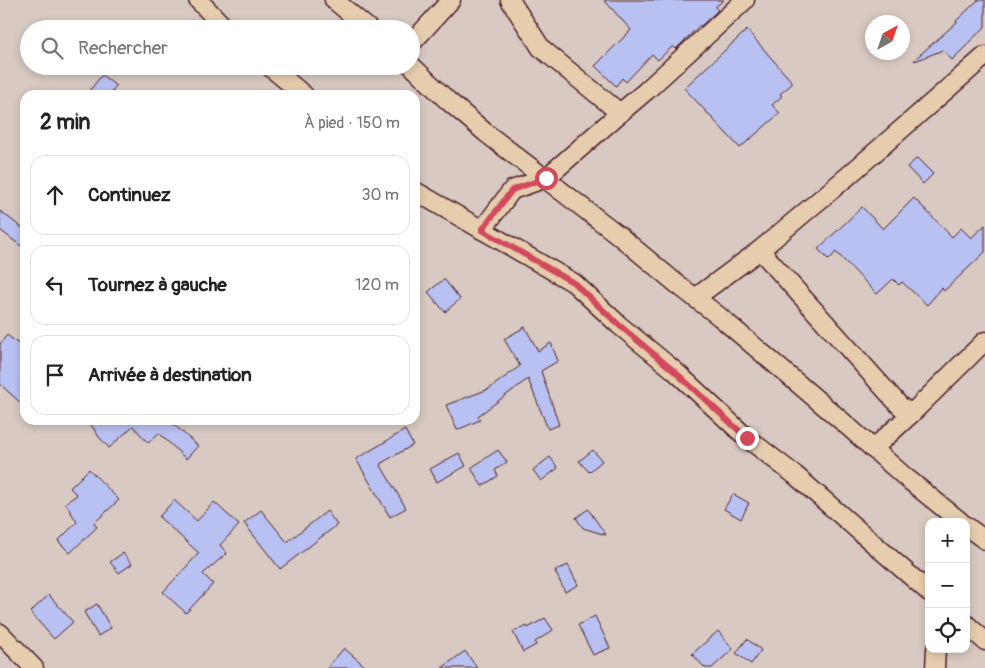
<!DOCTYPE html>
<html lang="fr">
<meta charset="utf-8">
<style>
body{margin:0;font-family:Pangolin,sans-serif;background:#f6f6f6;color:#222}
.controls{position:absolute;right:15px;bottom:15px;display:grid;overflow:hidden;border-radius:10px;box-shadow:0 2px 8px #0003}
.controls button{width:45px;height:45px;display:grid;place-items:center;padding:0;border:0;border-bottom:1px solid #e0e0e0;background:#fff;color:#222;font:25px sans-serif}
.compass{position:absolute;left:865px;top:15px;width:45px;height:45px;border-radius:50%;background:#fff;box-shadow:0 2px 8px #0003;rotate:40deg}
.stop{position:absolute;width:15px;height:15px;margin:-11px;border:4px solid #d1495b;border-radius:50%;background:#fff}
.stop.end{background:#d1495b;border-color:#fff;box-shadow:0 1px 5px #0008}
.list{margin:0;padding:0;list-style:none}
h2{display:flex;justify-content:space-between;align-items:center;height:65px;margin:0;padding:0 20px;font-size:21px}
h2 small{font-size:16px;font-weight:400;color:#767676}
.list li{display:grid;grid-template-columns:32px 1fr auto;gap:15px;align-items:center;box-sizing:border-box;height:80px;margin:0 10px 10px;padding:0 10px;border:1px solid #e0e0e0;border-radius:15px}
.list b{display:block;font-size:19px;white-space:nowrap}
.list em{font-size:16px;font-style:normal;color:#767676}
.icon{flex:none;width:28px;height:28px;fill:none;stroke:currentColor;stroke-width:2;stroke-linecap:round;stroke-linejoin:round}
.map{position:relative;flex:none;width:985px;height:668px;overflow:hidden}
.search{position:absolute;background:#fff;box-shadow:0 2px 8px #0003;left:20px;top:20px;width:400px;height:55px;display:flex;align-items:center;gap:12px;box-sizing:border-box;padding:0 18px;border-radius:28px;color:#767676;font-size:19px}
.panel{position:absolute;background:#fff;box-shadow:0 2px 8px #0003;left:20px;top:90px;width:400px;height:335px;border-radius:15px}
.map>svg:first-child{display:block}
.building{fill:#b8c1f2;stroke:#4a1f2b}
.lines{fill:none;stroke-linecap:round;stroke-linejoin:round}
.minor-casing{stroke:#4a1f2b;stroke-width:21}
.minor{stroke:#e6cdae;stroke-width:18}
.route{stroke:#d1495b;stroke-width:6}
</style>
<div class="map">
<svg width="985" height="668" viewBox="0 0 985 668">
<rect width="100%" height="100%" fill="#d8c9c2"/>
<filter id="ink" filterUnits="userSpaceOnUse"><feTurbulence type="fractalNoise" baseFrequency=".02" numOctaves="2"/><feDisplacementMap in="SourceGraphic" scale="10" xChannelSelector="R" yChannelSelector="G"/><feConvolveMatrix kernelMatrix="1 2 1 2 8 2 1 2 1" color-interpolation-filters="sRGB"/></filter>
<g filter="url(#ink)">
<g class="building">
<polygon points="604,0 724,0 715,7 718,10 701,26 700,25 676,49 673,46 658,60 652,54 626,82 622,78 616,86 595,66 631,30"/>
<polygon points="978,0 985,0 985,27 967,44 967,45 952,60 943,50 915,61 914,60 957,22 956,21"/>
<polygon points="747,30 793,83 780,94 782,96 772,105 780,113 740,148 684,88"/>
<polygon points="102,75 116,86 109,95 86,95"/>
<polygon points="917,158 933,174 923,184 907,167"/>
<polygon points="914,198 952,237 961,228 971,238 985,225 985,252 944,291 942,288 927,305 902,282 899,285 893,279 877,294 836,252 829,260 818,249 862,207 883,229"/>
<polygon points="0,211 25,230 25,249 0,230"/>
<polygon points="444,279 460,299 445,312 428,292"/>
<polygon points="525,327 538,351 551,343 558,361 541,371 559,425 548,429 528,379 478,416 480,420 457,430 446,405 489,389 520,366 504,339"/>
<polygon points="7,335 25,349 25,407 0,384 0,344"/>
<polygon points="88,420 173,420 171,422 198,446 186,459 159,433 148,443 133,426 109,448 99,437"/>
<polygon points="405,430 413,445 380,464 406,508 390,517 356,459"/>
<polygon points="498,450 507,462 495,470 498,476 482,486 471,468"/>
<polygon points="593,450 602,461 589,472 579,461"/>
<polygon points="459,453 466,466 437,482 430,469"/>
<polygon points="550,457 558,468 541,481 533,470"/>
<polygon points="89,469 119,500 94,523 97,527 70,553 58,541 77,522 65,503 77,495 70,488"/>
<polygon points="733,494 749,503 741,519 724,509"/>
<polygon points="174,500 197,521 214,502 239,525 220,545 227,553 203,574 213,584 186,613 163,592 199,553 159,517"/>
<polygon points="588,509 606,535 583,528 576,518"/>
<polygon points="261,510 287,542 327,511 337,525 280,569 244,523"/>
<polygon points="123,553 132,564 119,573 110,562"/>
<polygon points="568,565 578,585 565,592 555,571"/>
<polygon points="49,595 73,622 54,639 30,612"/>
<polygon points="97,604 111,628 98,636 84,612"/>
<polygon points="595,616 610,648 593,655 578,625"/>
<polygon points="545,618 553,630 535,642 536,645 523,652 513,632 527,626 528,628"/>
<polygon points="718,631 733,649 712,668 705,668 692,654"/>
<polygon points="747,639 761,650 751,664 736,653"/>
<polygon points="344,648 367,668 327,668"/>
<polygon points="465,651 477,668 442,668"/>
</g>
<g class="lines">
<defs>
<g id="minor">
<polyline points="198,0 226,29"/>
<polyline points="334,0 369,29"/>
<polyline points="510,0 541,48 620,113"/>
<polyline points="411,44 451,0"/>
<polyline points="411,65 447,100 486,133 617,234 677,284 720,317 843,422 904,476 961,522"/>
<polyline points="269,66 304,95"/>
<polyline points="415,191 574,283 619,325 675,371 747,438 795,475 929,592"/>
<polyline points="482,230 512,190 546,178 620,113 646,91 745,0"/>
<polyline points="760,250 900,406 911,414"/>
<polyline points="695,298 760,250 848,176 985,56"/>
<polyline points="873,449 911,414 985,341"/>
<polyline points="966,526 985,540"/>
<polyline points="966,624 985,641"/>
<polyline points="0,633 34,668"/>
<polyline points="935,668 936,649"/>
</g>
</defs>
<use href="#minor" class="minor-casing"/>
<use href="#minor" class="minor"/>
</g>
</g>
<g class="lines" filter="url(#ink)">
<polyline class="route" points="546,178 512,190 482,230 574,283 619,325 674,371 747,438"/>
</g>
</svg>
<div class="controls">
<button>+</button>
<button>−</button>
<button><svg class="icon" aria-label="locate" viewBox="0 0 24 24"><circle cx="12" cy="12" r="6"/><path d="M12 2v4M12 18v4M2 12h4M18 12h4"/></svg></button>
</div>
<svg class="compass" viewBox="-18 -18 36 36"><path d="M0-13l5 13h-10z" fill="#e53935"/><path d="M0 13l5-13h-10z" fill="#767676"/></svg>
<div class="stop" style="left:546px;top:178px"></div>
<div class="stop end" style="left:747px;top:438px"></div>
<div class="search"><svg class="icon" aria-label="search" viewBox="0 0 24 24"><circle cx="10" cy="10" r="6"/><path d="M15 15l6 6"/></svg>Rechercher</div>
<section class="panel">
<h2>2 min<small>À pied · 150 m</small></h2>
<ul class="list">
<li><svg class="icon" aria-label="ahead" viewBox="0 0 24 24"><path d="M12 20V5M6 11l6-6 6 6"/></svg><div><b>Continuez</b></div><em>30 m</em></li>
<li><svg class="icon" aria-label="left" viewBox="0 0 24 24"><path d="M17 20v-9H6M10 6l-5 5 5 5"/></svg><div><b>Tournez à gauche</b></div><em>120 m</em></li>
<li><svg class="icon" aria-label="arrive" viewBox="0 0 24 24"><path d="M6 21V4h12l-3 4 3 4H6"/></svg><div><b>Arrivée à destination</b></div></li>
</ul>
</section>
</div>
